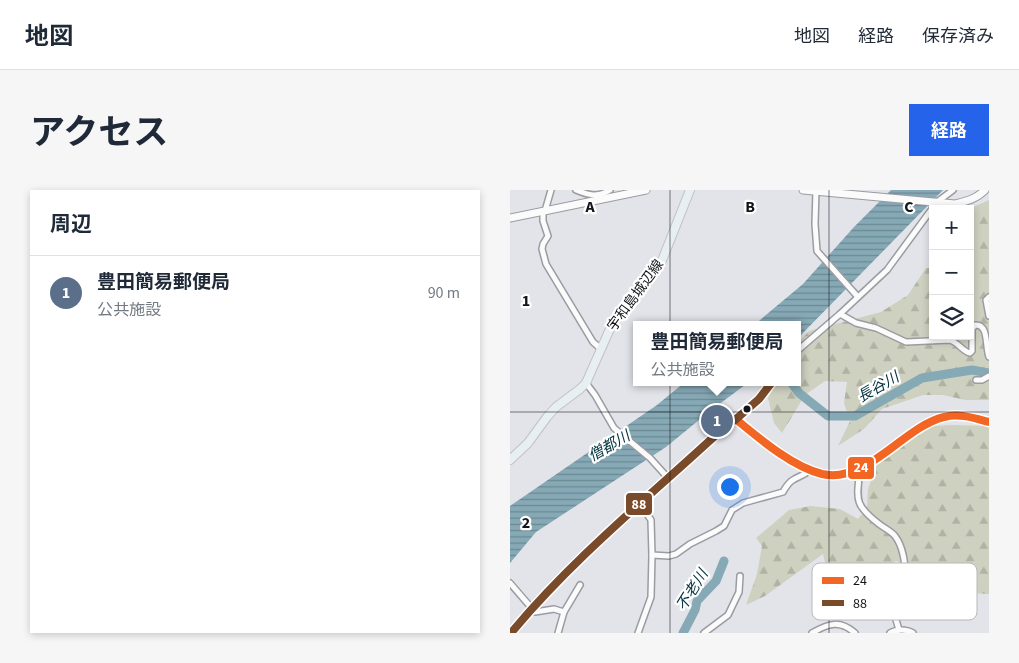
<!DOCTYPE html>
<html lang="ja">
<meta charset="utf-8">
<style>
body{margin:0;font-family:"Source Sans 3","Noto Sans JP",sans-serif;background:#f6f6f7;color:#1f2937}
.controls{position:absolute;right:15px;top:15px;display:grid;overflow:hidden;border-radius:0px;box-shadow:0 2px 8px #0003}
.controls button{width:45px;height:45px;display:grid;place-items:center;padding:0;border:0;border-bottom:1px solid #e0e1e3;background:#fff;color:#1f2937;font:25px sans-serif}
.you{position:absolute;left:219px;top:296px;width:18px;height:18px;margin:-12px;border:4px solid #fff;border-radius:50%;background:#1a73e8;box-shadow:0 0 0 8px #1a73e833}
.badge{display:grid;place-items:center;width:32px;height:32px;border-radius:50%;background:#2563eb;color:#fff;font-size:16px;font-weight:700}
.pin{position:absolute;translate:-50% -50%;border:2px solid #fff;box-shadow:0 1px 5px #0006}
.popup{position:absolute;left:123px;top:131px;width:168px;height:65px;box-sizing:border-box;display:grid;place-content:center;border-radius:0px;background:#fff;filter:drop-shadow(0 1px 4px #0005);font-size:16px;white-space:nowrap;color:#747a83}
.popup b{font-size:19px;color:#1f2937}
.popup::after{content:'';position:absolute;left:50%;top:100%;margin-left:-10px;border:10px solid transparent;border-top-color:#fff}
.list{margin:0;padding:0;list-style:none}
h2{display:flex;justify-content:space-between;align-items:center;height:65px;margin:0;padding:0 20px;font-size:21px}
h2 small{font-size:16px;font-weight:400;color:#747a83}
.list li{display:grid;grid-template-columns:32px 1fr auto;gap:15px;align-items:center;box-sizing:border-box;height:75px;padding:0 20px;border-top:1px solid #e0e1e3}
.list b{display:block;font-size:19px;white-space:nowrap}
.list p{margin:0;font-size:16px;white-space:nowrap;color:#747a83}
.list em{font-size:16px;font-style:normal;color:#747a83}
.icon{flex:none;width:28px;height:28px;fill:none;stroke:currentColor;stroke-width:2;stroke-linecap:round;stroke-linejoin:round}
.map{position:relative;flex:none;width:479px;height:443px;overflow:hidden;border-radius:0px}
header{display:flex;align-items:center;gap:30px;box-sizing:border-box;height:70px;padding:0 25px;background:#fff;border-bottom:1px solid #e0e1e3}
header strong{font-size:24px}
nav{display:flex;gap:28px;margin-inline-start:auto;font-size:18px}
.intro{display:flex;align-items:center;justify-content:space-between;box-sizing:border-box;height:120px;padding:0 30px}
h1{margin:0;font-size:35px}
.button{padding:12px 22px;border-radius:0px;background:#2563eb;color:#fff;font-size:18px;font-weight:700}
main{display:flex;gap:30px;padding:0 30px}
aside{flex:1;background:#fff;border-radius:0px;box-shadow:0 2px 8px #0003}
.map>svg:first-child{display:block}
.forest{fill:url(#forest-firs)}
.water{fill:url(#water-rules)}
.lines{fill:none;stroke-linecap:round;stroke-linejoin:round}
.river{stroke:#86a9b6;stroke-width:9}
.street-casing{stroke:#9b9ca1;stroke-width:8}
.secondary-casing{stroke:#9b9ca1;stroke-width:9}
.primary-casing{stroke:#c1c2c5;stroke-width:10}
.street{stroke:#fbfbfc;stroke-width:5}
.secondary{stroke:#fbfbfc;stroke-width:7}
.primary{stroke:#e8eff3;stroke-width:8}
.bus-1-casing{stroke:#fff;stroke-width:11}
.bus-2-casing{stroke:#fff;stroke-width:11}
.bus-1{stroke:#f26522;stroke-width:8}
.bus-2{stroke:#7a4b2a;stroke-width:8}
.grid{fill:none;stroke:#131418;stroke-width:1;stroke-opacity:0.55}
.bus-dot{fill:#131418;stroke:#fff;stroke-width:2}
.labels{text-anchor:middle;stroke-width:4.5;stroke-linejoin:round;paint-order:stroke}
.street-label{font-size:14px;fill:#131418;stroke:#fff}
.water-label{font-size:15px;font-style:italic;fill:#023440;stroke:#fff}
.key{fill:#fff;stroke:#b8b8ba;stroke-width:1}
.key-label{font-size:14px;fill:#131418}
.grid-label{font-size:16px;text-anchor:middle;font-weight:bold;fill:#131418;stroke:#fff;stroke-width:4.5;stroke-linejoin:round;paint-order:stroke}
.line-badge{stroke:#fff;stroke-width:2}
.badge-label{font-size:14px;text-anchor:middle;font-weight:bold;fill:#fff}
</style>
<header>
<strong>地図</strong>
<nav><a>地図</a><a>経路</a><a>保存済み</a></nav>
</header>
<div class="intro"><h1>アクセス</h1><a class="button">経路</a></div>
<main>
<aside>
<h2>周辺<small></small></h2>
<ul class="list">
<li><span class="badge" style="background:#5c6f8a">1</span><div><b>豊田簡易郵便局</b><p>公共施設</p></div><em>90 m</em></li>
</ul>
</aside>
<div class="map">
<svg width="479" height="443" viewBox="0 0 479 443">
<defs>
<pattern id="forest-firs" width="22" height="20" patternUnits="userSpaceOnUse" patternTransform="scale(1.25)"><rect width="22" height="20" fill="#ced1c0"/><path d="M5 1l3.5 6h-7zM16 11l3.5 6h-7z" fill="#b0b3a4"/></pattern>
<pattern id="water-rules" width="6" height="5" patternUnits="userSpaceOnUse" patternTransform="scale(1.25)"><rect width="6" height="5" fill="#86a9b6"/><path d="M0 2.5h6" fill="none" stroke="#6c8893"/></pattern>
</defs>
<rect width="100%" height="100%" fill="#e2e4ea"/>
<g class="forest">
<polygon points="479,10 479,210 455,210 433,205 413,205 372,219 354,239 328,256 340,231 334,213 337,192 315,191 295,205 272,243 264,233 258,208 267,192 287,192 287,154 299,141 371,122 398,105 416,78 423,78 423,146 460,146 460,21 461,18"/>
<polygon points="442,235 479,236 479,404 460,403 436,398 429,404 403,398 398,375 386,371 377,377 376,391 359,389 355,376 335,386 318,386 313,364 255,406 236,415 247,384 252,356 246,348 279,320 301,316 330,319 348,329 357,318 358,299 366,276 411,243 423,236"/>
</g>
<g class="water">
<polygon points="381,0 433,0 287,149 287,135 244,135 293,94 344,37"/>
<polygon points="175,192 239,192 200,221 156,257 26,342 0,373 0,316 147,215"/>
</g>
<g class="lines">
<g class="river">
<polyline points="281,192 289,203 318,226 345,226 412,188 462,180 479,183"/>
<polyline points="173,443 185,420 187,411 206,391 214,371"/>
</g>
<defs>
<g id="street">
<path d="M66 0C78 5 88 8 100 0"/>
<polyline points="306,0 305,34 307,61 348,107"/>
<polyline points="33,21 33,31 38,46 33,54 32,59 36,74 83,152 91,159"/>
<polyline points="35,21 41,0"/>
<polyline points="479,107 476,110 479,126"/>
<path d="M330 124 346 133 366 138 396 152 440 150C449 153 452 161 460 163L462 161V139L465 135C479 134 475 156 479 167"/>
<polyline points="287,161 330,124 377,80 427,12 443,0"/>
<polyline points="466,190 472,190 479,186"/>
<polyline points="76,193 85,205 104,238 140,268 158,288"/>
<path d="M225 230 228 231C251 250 283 277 312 284 358 294 393 237 434 227 449 223 464 228 479 232"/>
<path d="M350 278C347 309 343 314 369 334 374 338 381 341 385 346 395 359 395 379 397 395 377 415 382 414 389 440"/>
<path d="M142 365 159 366 166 364 180 354 206 341 214 336 222 320 233 313 273 302C283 284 289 290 300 280"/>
<polyline points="0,393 25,422 44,419 54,422"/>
<path d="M1 443C66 365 146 301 220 232L225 230 249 209 262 192"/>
<polyline points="48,443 54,422 70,395"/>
<polyline points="128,443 141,407 142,365 141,330 134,320 128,315"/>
<polyline points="194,443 218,425 229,402 230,386"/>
<path d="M302 443C319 433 330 430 345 443"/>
<path d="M380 443C387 439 396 439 403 443"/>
</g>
<g id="secondary">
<path d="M293 0 445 14C457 11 466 9 475 0"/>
<polyline points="0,28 136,0"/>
</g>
<polyline id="primary" points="0,270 18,253 37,227 46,217 70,199 76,193 103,132 143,85 151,73 180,0"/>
</defs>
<use href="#street" class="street-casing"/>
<use href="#secondary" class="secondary-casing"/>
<use href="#primary" class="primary-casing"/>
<use href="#street" class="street"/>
<use href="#secondary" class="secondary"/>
<use href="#primary" class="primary"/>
<defs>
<path id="bus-1" d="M225 230 228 231C251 250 283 277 312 284 358 294 393 237 434 227 449 223 464 228 479 232"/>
<path id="bus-2" d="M1 443C66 365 146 301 220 232L225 230 249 209 262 192"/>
</defs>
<use href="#bus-1" class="bus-1-casing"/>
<use href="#bus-2" class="bus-2-casing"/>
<use href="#bus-1" class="bus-1"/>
<use href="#bus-2" class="bus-2"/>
</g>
<path class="grid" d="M160 0V443M319 0V443M0 222H479"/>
<circle class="bus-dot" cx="237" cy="219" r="4.5"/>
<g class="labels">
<g class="street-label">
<text transform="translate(125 105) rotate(-54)" y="5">宇和島城辺線</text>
</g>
<g class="water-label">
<text transform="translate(368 197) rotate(-30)" y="5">長谷川</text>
<text transform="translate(99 256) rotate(-30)" y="5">僧都川</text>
<text transform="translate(182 400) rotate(-58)" y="5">不老川</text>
</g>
</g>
<rect x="302" y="373" width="165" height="57" rx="8" class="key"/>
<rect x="312" y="387" width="22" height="7" fill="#f26522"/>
<rect x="312" y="410" width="22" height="6" fill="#7a4b2a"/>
<g class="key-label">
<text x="343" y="395">24</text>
<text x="343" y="418">88</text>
</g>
<g class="grid-label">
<text x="80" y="22">A</text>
<text x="240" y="22">B</text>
<text x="399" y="22">C</text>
<text x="16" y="116">1</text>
<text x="16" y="338">2</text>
</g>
<g class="line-badge">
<rect x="337" y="266" width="28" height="24" rx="5" fill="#f26522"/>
<rect x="115" y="302" width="28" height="24" rx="5" fill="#7a4b2a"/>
</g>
<g class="badge-label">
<text x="351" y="282">24</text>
<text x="129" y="319">88</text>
</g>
</svg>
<div class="controls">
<button>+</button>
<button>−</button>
<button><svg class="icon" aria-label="layers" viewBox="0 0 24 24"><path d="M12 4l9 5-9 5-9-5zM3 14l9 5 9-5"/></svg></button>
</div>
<div class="you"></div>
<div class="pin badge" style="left:207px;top:231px;background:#5c6f8a">1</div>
<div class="popup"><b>豊田簡易郵便局</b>公共施設</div>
</div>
</main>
